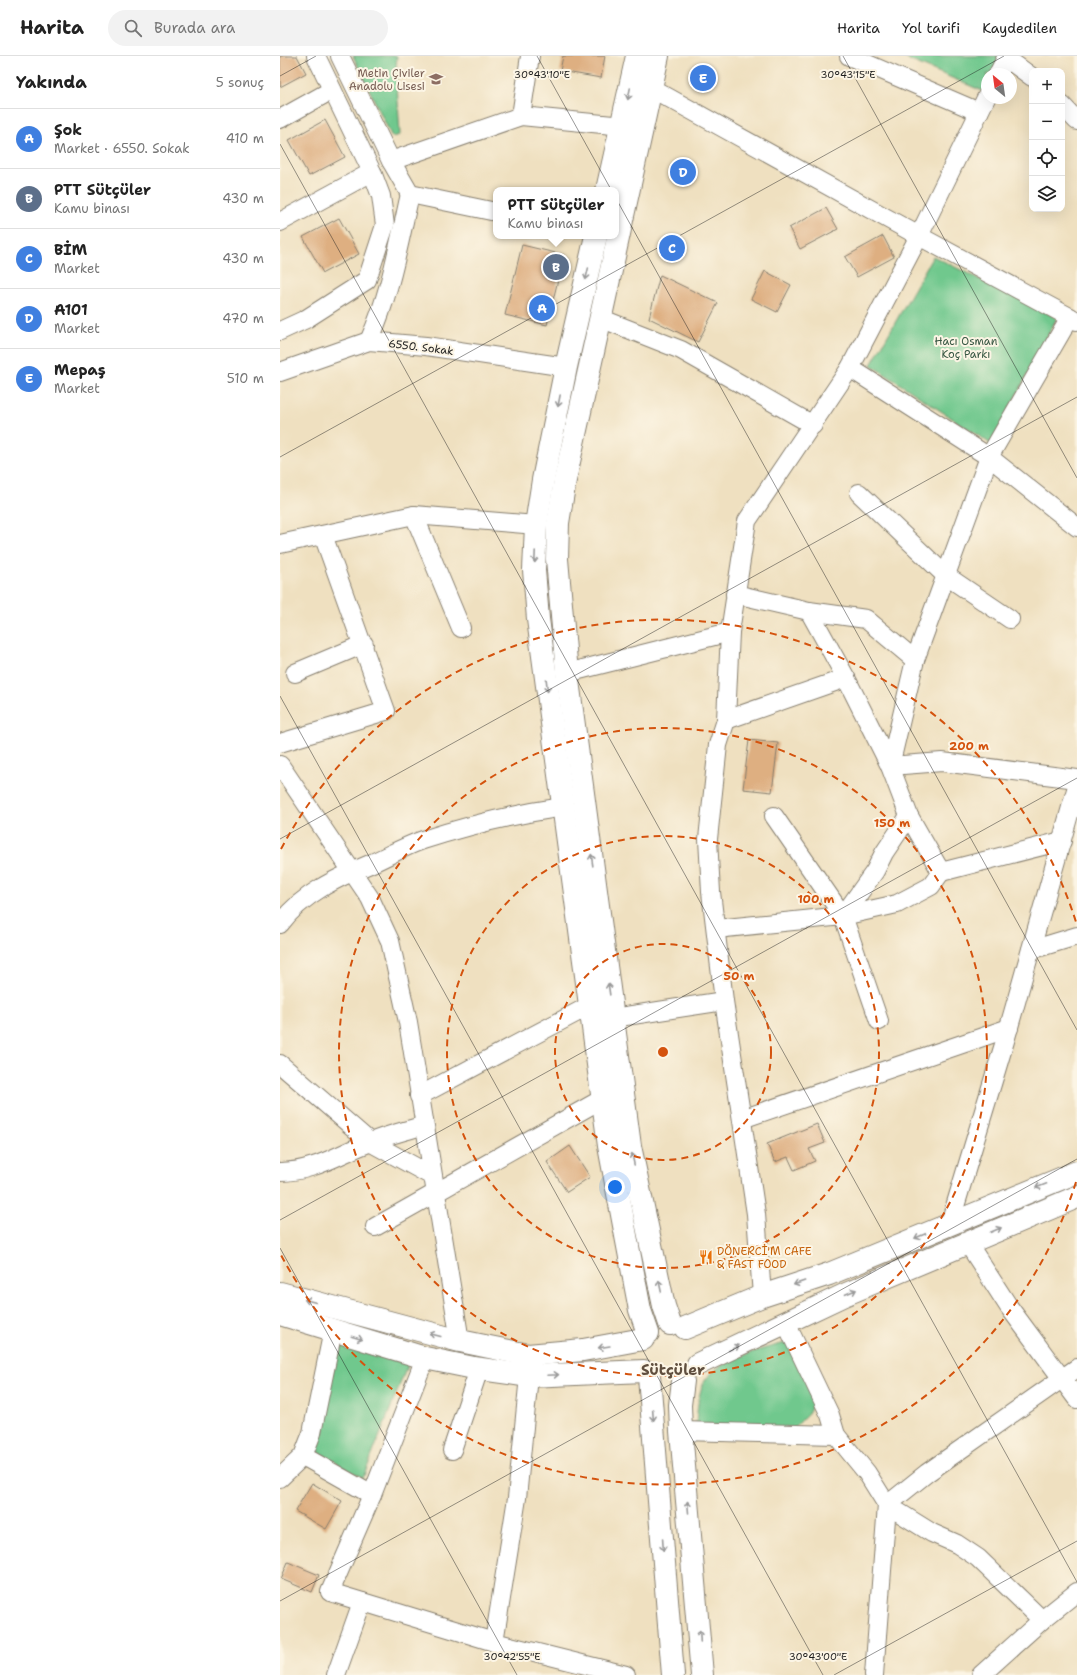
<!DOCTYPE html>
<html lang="tr">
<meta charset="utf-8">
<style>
body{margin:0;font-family:"Shantell Sans",sans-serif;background:#f2f2f2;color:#222}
.controls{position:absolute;right:12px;top:12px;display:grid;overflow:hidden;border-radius:8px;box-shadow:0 4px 16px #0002}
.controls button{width:36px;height:36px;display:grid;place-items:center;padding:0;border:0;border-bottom:1px solid #e0e0e0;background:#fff;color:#222;font:20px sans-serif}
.compass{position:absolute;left:701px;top:12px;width:36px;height:36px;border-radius:50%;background:#fff;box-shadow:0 4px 16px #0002;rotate:331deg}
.you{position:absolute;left:335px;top:1131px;width:14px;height:14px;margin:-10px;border:3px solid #fff;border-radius:50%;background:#1a73e8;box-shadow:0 0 0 6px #1a73e833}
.badge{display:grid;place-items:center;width:26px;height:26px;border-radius:50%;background:#c8321e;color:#fff;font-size:13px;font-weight:700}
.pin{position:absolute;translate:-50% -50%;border:2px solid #fff;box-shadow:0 1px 4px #0006}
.popup{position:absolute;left:213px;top:131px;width:126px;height:52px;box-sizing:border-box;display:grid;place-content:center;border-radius:8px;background:#fff;filter:drop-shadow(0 1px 3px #0005);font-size:13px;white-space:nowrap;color:#767676}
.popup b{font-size:15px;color:#222}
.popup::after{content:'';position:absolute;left:50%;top:100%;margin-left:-8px;border:8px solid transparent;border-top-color:#fff}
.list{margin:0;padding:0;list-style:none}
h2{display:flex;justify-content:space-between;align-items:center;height:52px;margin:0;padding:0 16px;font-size:17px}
h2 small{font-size:13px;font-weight:400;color:#767676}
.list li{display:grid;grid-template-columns:26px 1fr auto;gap:12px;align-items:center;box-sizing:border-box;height:60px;padding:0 16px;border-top:1px solid #e0e0e0}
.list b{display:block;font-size:15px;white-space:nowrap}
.list p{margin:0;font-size:13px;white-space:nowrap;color:#767676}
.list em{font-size:13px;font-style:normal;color:#767676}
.icon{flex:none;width:22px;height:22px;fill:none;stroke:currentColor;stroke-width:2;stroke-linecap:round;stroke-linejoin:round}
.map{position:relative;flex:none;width:797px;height:1619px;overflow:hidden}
header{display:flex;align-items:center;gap:24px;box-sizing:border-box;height:56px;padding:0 20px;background:#fff;border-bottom:1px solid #e0e0e0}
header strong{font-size:19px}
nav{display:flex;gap:22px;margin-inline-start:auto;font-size:14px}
.search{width:280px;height:36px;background:#f2f2f2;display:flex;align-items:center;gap:10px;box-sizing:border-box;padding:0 14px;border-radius:22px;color:#767676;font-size:15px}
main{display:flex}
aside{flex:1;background:#fff}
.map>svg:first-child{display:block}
.green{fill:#70c88d;stroke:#467254}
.building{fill:#deaf81}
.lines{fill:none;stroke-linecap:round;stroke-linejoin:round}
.minor-casing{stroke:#867e6e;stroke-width:20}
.major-casing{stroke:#867e6e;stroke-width:24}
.minor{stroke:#fff;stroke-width:18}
.major{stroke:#fff;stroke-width:22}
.oneway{stroke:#999}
.ticks{fill:none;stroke:#1c1c1c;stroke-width:1;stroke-opacity:0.45}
.ring{fill:none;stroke:#d4530e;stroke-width:2;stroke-dasharray:7 5}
.labels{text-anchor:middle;stroke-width:4;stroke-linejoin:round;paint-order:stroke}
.education-label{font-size:11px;fill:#785e54;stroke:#fcf5e5;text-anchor:end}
.park-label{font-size:11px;fill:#395844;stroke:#fcf5e5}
.street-label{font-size:11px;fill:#1c1c1c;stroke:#fcf5e5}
.food-label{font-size:11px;fill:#c56008;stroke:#fcf5e5;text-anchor:start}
.district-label{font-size:15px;font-weight:bold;fill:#604f3f;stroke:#fcf5e5}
.ticks-label{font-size:10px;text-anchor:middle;fill:#1c1c1c;stroke:#fcf5e5;stroke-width:4;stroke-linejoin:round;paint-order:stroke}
.centre{fill:#d4530e;stroke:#fcf5e5;stroke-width:2}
.ring-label{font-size:12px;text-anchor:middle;font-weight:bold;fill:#d4530e;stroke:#fcf5e5;stroke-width:4;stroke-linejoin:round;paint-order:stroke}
</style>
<header>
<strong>Harita</strong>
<div class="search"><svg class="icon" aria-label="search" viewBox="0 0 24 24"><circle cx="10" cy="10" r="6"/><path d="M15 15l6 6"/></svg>Burada ara</div>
<nav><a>Harita</a><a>Yol tarifi</a><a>Kaydedilen</a></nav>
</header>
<main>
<aside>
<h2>Yakında<small>5 sonuç</small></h2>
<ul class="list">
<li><span class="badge" style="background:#3f7fe0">A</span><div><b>Şok</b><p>Market · 6550. Sokak</p></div><em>410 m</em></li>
<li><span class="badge" style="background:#5c6f8a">B</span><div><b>PTT Sütçüler</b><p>Kamu binası</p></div><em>430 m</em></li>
<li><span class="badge" style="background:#3f7fe0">C</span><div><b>BİM</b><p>Market</p></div><em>430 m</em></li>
<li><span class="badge" style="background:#3f7fe0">D</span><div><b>A101</b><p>Market</p></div><em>470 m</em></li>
<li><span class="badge" style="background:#3f7fe0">E</span><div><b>Mepaş</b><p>Market</p></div><em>510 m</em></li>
</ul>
</aside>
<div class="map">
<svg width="797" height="1619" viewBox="0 0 797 1619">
<rect width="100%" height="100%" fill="#fcf5e5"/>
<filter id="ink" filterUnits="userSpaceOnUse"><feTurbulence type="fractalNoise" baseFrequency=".025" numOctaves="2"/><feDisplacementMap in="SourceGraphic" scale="8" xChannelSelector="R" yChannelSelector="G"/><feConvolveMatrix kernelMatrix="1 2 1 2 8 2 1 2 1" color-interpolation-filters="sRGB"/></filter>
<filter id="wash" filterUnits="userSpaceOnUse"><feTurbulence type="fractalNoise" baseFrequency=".012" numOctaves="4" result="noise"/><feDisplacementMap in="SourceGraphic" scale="16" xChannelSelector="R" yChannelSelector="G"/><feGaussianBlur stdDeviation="0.9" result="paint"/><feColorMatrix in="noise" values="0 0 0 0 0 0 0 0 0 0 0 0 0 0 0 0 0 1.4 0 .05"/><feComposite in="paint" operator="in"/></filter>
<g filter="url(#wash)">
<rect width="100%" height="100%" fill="#efe0c0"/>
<g class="green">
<polygon points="73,0 117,0 116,12 120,79 112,81"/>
<polygon points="620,0 720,0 713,18 707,18 705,36"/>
<polygon points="653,200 777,262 711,388 591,309"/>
<path d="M510 1286 536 1342 528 1358 512 1374 416 1370C417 1357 418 1333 426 1323 442 1302 485 1292 510 1286Z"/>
<polygon points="60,1289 128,1308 83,1422 31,1392"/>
</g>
<g id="blocks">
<g class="building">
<polygon points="0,0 17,0 26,17 0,31"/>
<polygon points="283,0 325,0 321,22 280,15"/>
<polygon points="45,64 65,101 29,120 9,84"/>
<polygon points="546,152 558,173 520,193 509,172"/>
<polygon points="59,162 79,198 43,217 23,181"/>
<polygon points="603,180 614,201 577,221 565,201"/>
<polygon points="242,189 284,199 267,269 225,259"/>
<polygon points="485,215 511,229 497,256 471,243"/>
<polygon points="380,219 438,247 418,286 369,262"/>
<polygon points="469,684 498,687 492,736 463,733"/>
<polygon points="537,1068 545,1087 529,1093 535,1105 514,1114 508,1101 495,1106 487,1088"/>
<polygon points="290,1090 310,1121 287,1136 267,1106"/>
<polygon points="32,1427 62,1445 46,1473 15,1455"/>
<polygon points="8,1506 39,1519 32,1536 1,1523"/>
</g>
</g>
</g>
<g filter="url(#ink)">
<use href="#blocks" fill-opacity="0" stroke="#867e6e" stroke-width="1"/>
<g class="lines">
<defs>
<g id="minor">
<polyline points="60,0 111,105 241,60"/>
<polyline points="250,0 241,60 343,70"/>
<polyline points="569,0 699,56"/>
<polyline points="726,2 752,21"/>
<polyline points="718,18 727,0"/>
<polyline points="371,32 639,180 797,265"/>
<polyline points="782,49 797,65"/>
<polyline points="0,63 52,34"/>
<polyline points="111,105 130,138 216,156"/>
<polyline points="0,166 92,116"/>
<polyline points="320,262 401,294 533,369"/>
<polyline points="0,275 26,263 87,224 105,169 101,140 92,116 36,0"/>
<path d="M89 285C110 239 119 187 130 138"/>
<polyline points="570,312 709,401 797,471"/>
<polyline points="0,316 89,285 146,290 286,311"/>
<polyline points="579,437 665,519 730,563"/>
<polyline points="134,459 181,572"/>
<polyline points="0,488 134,459 256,469"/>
<polyline points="455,538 529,555 586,563 635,604"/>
<polyline points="529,555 566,622 610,710 662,706 797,723"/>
<polyline points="15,617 84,588"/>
<polyline points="287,617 450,576"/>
<polyline points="446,664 566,622"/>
<polyline points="0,687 106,655 43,479"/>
<polyline points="0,709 90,842 110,885 128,966 180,1285"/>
<polyline points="494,760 563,860 599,965"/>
<polyline points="782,785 661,816 629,760 610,710 635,604 709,401 790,261"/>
<polyline points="563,860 595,815 604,797 629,760"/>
<path d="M0 868C22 838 57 822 90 808 108 800 125 790 143 784 189 769 235 758 283 751"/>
<polyline points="436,873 563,860 617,848 651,830 661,816"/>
<polyline points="751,894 797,880"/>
<polyline points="333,962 444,945"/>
<polyline points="0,1008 90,1086 152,1120"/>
<polyline points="139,1040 309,950"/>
<polyline points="462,1063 729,972"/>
<path d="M0 1116C34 1116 60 1097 91 1086 108 1079 126 1075 144 1069"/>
<polyline points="670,1167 725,985 797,730"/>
<polyline points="95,1171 322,1043"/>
<polyline points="687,1186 729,1251 797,1343"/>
<polyline points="482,1240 476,1158 444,945 431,836 428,783 438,689 446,664 450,576 467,465 570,312 639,180 707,40"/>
<polyline points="506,1267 550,1359 556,1379"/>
<polyline points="145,1302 92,1439 50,1536 214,1586 346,1619"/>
<polyline points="401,1375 556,1379 587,1417 607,1449 594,1619"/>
<polyline points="172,1394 199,1313"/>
<polyline points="23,1400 92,1439"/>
<polyline points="0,1422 23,1400 32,1377 53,1274"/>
<polyline points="762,1564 698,1502 677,1488 652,1477 607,1449 647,1417 797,1312"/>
<polyline points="214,1586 237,1442 249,1320"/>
<polyline points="56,1619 82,1546"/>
<polyline points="701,1619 762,1564 797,1536"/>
</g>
<g id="major">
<polyline points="378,0 285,424 278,467 277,503 287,617 350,1090 384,1250 390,1268"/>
<polyline points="327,134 357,0"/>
<polyline points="316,180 286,311 263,424 256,469 254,514 258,563 329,1090 360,1254 368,1277"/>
<polyline points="0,1237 180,1285 248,1299 303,1294 363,1283"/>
<polyline points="0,1258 145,1302 194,1312 249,1320 364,1315"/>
<polyline points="405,1272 482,1240 549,1218 797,1116"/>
<polyline points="418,1308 564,1239 797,1141"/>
<polyline points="369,1320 393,1619"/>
<polyline points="403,1325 400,1349 401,1375 422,1619"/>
</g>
</defs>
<use href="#minor" class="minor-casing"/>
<use href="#major" class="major-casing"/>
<use href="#minor" class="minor"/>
<use href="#major" class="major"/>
</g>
<defs><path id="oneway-shaft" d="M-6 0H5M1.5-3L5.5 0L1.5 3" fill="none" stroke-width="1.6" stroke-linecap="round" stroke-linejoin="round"/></defs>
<g class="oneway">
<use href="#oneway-shaft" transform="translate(349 38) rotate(102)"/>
<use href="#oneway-shaft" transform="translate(307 218) rotate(103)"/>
<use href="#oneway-shaft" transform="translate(279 345) rotate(101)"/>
<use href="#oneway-shaft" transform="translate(255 501) rotate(92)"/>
<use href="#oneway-shaft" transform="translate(267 630) rotate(83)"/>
<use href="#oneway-shaft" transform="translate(312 804) rotate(-98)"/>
<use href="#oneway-shaft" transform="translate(329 933) rotate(-98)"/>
<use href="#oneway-shaft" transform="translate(353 1103) rotate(-102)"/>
<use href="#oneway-shaft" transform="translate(761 1130) rotate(159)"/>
<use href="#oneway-shaft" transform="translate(716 1174) rotate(-23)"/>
<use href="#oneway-shaft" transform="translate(640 1180) rotate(157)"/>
<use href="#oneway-shaft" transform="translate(519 1227) rotate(161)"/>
<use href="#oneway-shaft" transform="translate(380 1230) rotate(-102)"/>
<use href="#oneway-shaft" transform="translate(571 1236) rotate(-23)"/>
<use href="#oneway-shaft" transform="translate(30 1245) rotate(-165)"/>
<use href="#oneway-shaft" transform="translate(155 1279) rotate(-165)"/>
<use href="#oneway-shaft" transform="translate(77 1282) rotate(17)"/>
<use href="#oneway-shaft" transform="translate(324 1291) rotate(171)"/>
<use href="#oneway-shaft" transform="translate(454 1292) rotate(-26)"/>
<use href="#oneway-shaft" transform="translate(273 1319) rotate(-3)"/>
<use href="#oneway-shaft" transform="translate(373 1359) rotate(86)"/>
<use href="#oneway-shaft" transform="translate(408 1451) rotate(-95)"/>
<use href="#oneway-shaft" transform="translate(383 1489) rotate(86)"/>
<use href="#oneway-shaft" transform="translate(420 1580) rotate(-93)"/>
</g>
</g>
<path class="ticks" d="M257 0 797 974M563 0 797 422M0 20 36 0M0 88 797 1526M0 401 724 0M0 640 543 1619M0 783 797 341M0 1164 797 722M0 1192 237 1619M0 1545 797 1103M554 1619 797 1485"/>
<g class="ring">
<circle cx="383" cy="996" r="108"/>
<circle cx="383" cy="996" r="216"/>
<circle cx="383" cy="996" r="324"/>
<path d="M796 1126A433 433 0 0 1 1 1199M1 793A433 433 0 0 1 796 866"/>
</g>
<defs>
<symbol id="school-bare" viewBox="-9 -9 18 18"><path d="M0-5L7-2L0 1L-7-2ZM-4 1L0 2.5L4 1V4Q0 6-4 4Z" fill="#8d6e63" stroke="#fcf5e5" stroke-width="2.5" paint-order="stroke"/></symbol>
<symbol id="restaurant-bare" viewBox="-9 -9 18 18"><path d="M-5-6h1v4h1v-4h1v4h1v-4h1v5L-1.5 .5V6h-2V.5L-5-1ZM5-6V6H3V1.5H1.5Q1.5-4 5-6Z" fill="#e8710a" stroke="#fcf5e5" stroke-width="2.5" paint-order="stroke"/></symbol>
</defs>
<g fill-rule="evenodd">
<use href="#school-bare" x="146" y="13" width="20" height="20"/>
<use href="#restaurant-bare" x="416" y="1191" width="20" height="20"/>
</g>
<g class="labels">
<g class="education-label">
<text x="145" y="21">Metin Çiviler<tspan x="145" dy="13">Anadolu Lisesi</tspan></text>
</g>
<g class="park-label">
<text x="686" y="289">Hacı Osman<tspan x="686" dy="13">Koç Parkı</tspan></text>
</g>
<g class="street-label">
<text transform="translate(141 291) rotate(7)" y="4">6550. Sokak</text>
</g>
<g class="food-label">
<text x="437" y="1199">DÖNERCİ'M CAFE<tspan x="437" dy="13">&amp; FAST FOOD</tspan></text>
</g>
<g class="district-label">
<text x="393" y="1319">Sütçüler</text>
</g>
</g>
<g class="ticks-label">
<text x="262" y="22">30°43'10"E</text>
<text x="568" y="22">30°43'15"E</text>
<text x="232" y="1604">30°42'55"E</text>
<text x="538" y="1604">30°43'00"E</text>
</g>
<circle cx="383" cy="996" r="6" class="centre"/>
<g class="ring-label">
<text x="689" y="694">200 m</text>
<text x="612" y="771">150 m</text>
<text x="536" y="847">100 m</text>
<text x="459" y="924">50 m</text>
</g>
</svg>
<div class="controls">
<button>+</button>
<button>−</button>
<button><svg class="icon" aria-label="locate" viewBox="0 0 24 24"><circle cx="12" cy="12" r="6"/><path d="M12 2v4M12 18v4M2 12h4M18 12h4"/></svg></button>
<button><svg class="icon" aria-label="layers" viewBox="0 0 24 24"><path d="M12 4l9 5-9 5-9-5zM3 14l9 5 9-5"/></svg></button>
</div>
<svg class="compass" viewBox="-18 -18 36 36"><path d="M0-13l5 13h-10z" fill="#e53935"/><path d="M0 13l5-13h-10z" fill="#767676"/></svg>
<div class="you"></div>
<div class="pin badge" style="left:262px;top:252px;background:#3f7fe0">A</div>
<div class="pin badge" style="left:276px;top:211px;background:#5c6f8a">B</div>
<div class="popup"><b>PTT Sütçüler</b>Kamu binası</div>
<div class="pin badge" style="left:392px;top:192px;background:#3f7fe0">C</div>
<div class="pin badge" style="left:403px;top:116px;background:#3f7fe0">D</div>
<div class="pin badge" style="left:423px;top:22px;background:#3f7fe0">E</div>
</div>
</main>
